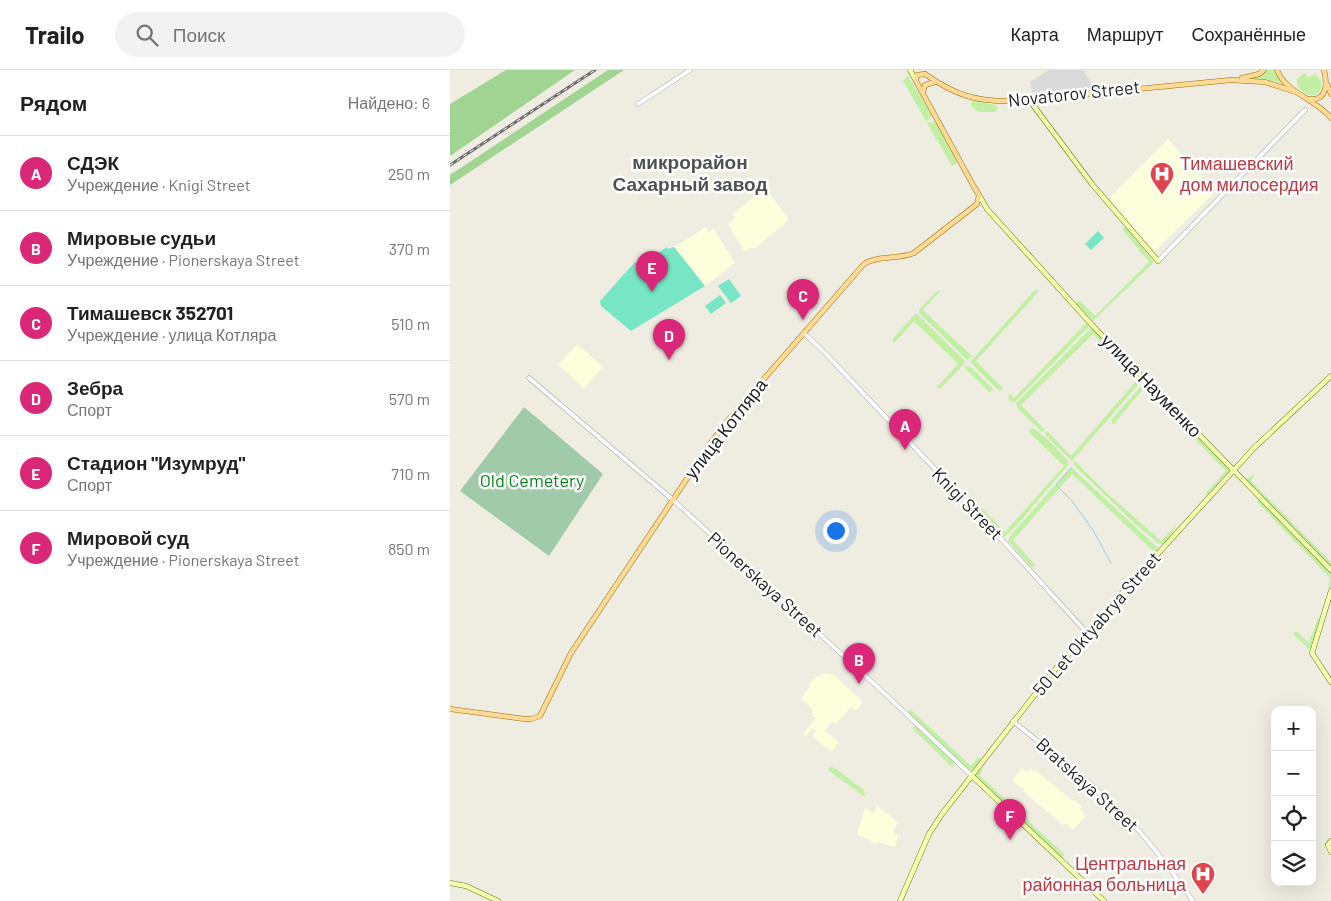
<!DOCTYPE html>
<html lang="ru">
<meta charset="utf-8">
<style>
body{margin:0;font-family:Barlow,sans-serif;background:#f2f2f2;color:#202124}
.controls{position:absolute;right:15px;bottom:15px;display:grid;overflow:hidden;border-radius:10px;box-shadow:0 5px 20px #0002}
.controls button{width:45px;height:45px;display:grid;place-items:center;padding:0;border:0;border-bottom:1px solid #e0e0e0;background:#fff;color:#202124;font:25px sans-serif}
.you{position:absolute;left:385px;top:460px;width:18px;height:18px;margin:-12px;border:4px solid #fff;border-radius:50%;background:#1a73e8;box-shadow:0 0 0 8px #1a73e833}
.badge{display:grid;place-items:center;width:32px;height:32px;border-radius:50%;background:#db2777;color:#fff;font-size:16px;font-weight:700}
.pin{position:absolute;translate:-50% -41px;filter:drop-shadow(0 1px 2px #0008)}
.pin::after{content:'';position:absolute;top:26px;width:18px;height:15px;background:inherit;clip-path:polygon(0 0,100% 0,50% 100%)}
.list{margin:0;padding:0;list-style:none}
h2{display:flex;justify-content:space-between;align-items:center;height:65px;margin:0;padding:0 20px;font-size:21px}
h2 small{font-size:16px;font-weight:400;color:#757577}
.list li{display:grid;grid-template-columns:32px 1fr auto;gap:15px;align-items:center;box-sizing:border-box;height:75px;padding:0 20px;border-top:1px solid #e0e0e0}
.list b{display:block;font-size:19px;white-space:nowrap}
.list p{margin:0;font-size:16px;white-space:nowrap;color:#757577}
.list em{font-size:16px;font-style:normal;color:#757577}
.icon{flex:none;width:28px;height:28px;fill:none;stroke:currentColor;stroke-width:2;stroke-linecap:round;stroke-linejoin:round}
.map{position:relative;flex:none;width:881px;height:831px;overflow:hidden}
header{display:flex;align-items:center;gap:30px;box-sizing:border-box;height:70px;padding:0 25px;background:#fff;border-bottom:1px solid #e0e0e0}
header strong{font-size:24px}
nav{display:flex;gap:28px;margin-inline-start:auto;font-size:18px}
.search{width:350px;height:45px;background:#f2f2f2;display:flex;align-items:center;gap:12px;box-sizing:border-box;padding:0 18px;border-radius:28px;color:#757577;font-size:19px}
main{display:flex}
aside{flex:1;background:#fff}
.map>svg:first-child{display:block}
.residential{fill:#dbdada}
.education{fill:#fcffdb}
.grass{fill:#c2efa3}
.forest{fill:#a1d393}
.cemetery{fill:#a1caaa}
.pitch{fill:#78e6c4}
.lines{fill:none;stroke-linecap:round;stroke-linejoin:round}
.stream{stroke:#9ecde1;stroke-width:1}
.tertiary-casing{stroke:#a4a4a4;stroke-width:5}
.secondary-casing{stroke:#627800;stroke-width:5.5}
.primary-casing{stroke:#967000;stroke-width:5.5}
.tertiary{stroke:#fff;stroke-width:4}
.secondary{stroke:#f5ffb0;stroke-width:4.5}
.primary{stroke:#ffda97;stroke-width:4.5}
.rail-casing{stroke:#6b6b6b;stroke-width:3}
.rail{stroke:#fff;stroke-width:1;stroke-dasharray:4;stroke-linecap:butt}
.labels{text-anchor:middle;stroke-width:5;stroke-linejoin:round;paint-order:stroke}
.street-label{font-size:18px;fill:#1d1d1d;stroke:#fff}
.health-label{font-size:18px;fill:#be3a42;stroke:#fff;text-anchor:start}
.park-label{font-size:18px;fill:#028516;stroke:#fff}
.neighbourhood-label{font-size:19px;font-weight:bold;fill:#505050;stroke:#fff}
</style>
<header>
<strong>Trailo</strong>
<div class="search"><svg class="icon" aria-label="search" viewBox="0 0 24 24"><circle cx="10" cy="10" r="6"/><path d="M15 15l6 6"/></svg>Поиск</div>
<nav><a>Карта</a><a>Маршрут</a><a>Сохранённые</a></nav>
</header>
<main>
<aside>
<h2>Рядом<small>Найдено: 6</small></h2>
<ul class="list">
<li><span class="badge">A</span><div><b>СДЭК</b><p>Учреждение · Knigi Street</p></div><em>250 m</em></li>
<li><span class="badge">B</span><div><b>Мировые судьи</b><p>Учреждение · Pionerskaya Street</p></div><em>370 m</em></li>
<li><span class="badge">C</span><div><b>Тимашевск 352701</b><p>Учреждение · улица Котляра</p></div><em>510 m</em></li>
<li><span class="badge">D</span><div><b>Зебра</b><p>Спорт</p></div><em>570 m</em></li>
<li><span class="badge">E</span><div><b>Стадион &quot;Изумруд&quot;</b><p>Спорт</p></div><em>710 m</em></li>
<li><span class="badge">F</span><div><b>Мировой суд</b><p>Учреждение · Pionerskaya Street</p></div><em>850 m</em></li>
</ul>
</aside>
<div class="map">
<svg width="881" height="831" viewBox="0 0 881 831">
<rect width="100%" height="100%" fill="#efece2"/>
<polygon class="residential" points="599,0 633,0 644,18 583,26 580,12"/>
<g class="education">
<polygon points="718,69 765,122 704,182 659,128"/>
<polygon points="315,117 339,150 304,179 302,177 294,181 278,154 285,148 283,144"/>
<polygon points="256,157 259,162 264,159 285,193 255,216 224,177"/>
<polygon points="127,274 153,297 134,318 108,295"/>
<polygon points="376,603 384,605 413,632 407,640 404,640 401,637 386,654 382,651 375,661 389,672 381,682 362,666 366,661 362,658 356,666 353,664 366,648 361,645 363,640 351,629 360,616 359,614 368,606"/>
<polygon points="572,698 578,702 581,699 584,701 585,700 623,731 625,730 632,737 630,739 636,746 623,760 616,753 613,755 573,721 574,719 562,711"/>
<polygon points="427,736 448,752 443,762 448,765 445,777 427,772 426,774 420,772 420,770 408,766 407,763 415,738 423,743"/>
</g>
<g class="grass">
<polygon points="817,0 824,0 832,14 815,9 800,9 813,4"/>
<path d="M855 3 858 7 865 4 871 10V20L866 25C856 26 846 20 847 9Z"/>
<polygon points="458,6 481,43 482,46 476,51 453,11"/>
<polygon points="523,31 546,35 548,39 545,42 528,42 521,36 521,32"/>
<polygon points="484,51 487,53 507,90 506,94 502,96 477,53"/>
<polygon points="675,157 704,192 643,251 626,233 629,230 645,246 699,192 672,159"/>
<polygon points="586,219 588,222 526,291 553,318 549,321 520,292"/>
<polygon points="488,220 490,221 473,240 522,286 517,290 469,243 469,240"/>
<polygon points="465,244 467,244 515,291 514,294 490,319 485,315 489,315 508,294 464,251 444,273 442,270"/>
<path d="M638 253 639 257C629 265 623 273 614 282 598 299 581 315 565 332L560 331 558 326 560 324 564 328 634 255Z"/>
<polygon points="642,257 692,310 622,391 596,366 595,363 597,361 621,386 687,310 643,264 571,335 595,360 594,362 591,361 568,339 566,333"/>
<polygon points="517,296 522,298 543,319 540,323 514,297"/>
<polygon points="694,313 778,398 779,401 757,425 755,424 776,401 695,317 663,355 662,353 662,349"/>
<path d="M582 358C590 361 616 386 619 394L568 454 554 467 522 433 524 430 555 462 614 396 579 362Z"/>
<polygon points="625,391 657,423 711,471 726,455 721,466 714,474 709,474 682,451 624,395 623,393"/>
<polygon points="621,397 707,477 708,481 698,490 696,490 703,481 622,404 563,470 586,496 581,497 558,471 560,466"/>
<polygon points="804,405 801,411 881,492 881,498 796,412 797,408"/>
<polygon points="809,430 881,502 881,516 880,518 878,518 880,508 807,432"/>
<polygon points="868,548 870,550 861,577 859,579 843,564 846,561 859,573"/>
<polygon points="460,639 521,696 528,687 531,689 523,700 518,700 457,643"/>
<polygon points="466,656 504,692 503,698 462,658"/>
<polygon points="380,697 383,697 414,720 415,727 378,700"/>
<polygon points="533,697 530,706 615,785 611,787 525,707 525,705"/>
</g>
<g class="forest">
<polygon points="56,0 125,0 0,86 0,34"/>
<polygon points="158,0 174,0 0,115 0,105"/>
</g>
<polygon class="cemetery" points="74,337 153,404 99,486 10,421"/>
<g class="pitch">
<polygon points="648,161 654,168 641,180 635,174"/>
<polygon points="217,177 218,179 224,177 255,216 181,261 151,236 150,231 185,192 189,195"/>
<polygon points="279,209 291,226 281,233 268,216"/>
<polygon points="270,225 276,233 261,244 255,236"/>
</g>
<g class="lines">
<polyline class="stream" points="621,398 606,415 621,430 643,460 661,493"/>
<defs>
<g id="tertiary">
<polyline points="188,34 240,0"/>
<polyline points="708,191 855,40"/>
<polyline points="354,263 376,284 554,472 637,563"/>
<polyline points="79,308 223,430 433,622 521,705"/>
<path d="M563 651C603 684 646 715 682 753 704 777 724 804 743 831"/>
</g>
<g id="secondary">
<polyline points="460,0 466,11"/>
<polyline points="581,29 583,35 642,114 708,191"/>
<polyline points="529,125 537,139 642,255 881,500"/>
<polyline points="881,521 862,583 881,612"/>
<polyline points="521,705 654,831"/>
<polyline points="881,771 878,775 881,782"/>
<polyline points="0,813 16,816 48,831"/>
<polyline points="450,831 479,764 492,744 597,609 664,532 804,378 881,306"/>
</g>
<g id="primary">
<path d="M827 0C836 23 864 28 881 48"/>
<path d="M475 4C505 25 526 32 563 31L781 10 815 12 846 22"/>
<polyline points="792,8 809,4 814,0"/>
<polyline points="877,14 881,24"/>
<polyline points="473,23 475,15 485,12"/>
<path d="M860 29C878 31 877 12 874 0"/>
<path d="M0 639 75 649H81L90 646 121 583 260 374 279 349 414 194C428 185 448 190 464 183L527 134 529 125 523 115 466 11 467 5 475 4"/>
</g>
</defs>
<use href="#tertiary" class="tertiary-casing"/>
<use href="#secondary" class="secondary-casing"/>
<use href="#primary" class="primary-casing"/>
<use href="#tertiary" class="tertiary"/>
<use href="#secondary" class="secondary"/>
<use href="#primary" class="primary"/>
<defs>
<polyline id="rail" points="0,95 145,0"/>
</defs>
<use href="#rail" class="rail-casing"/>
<use href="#rail" class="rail"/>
</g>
<defs>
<symbol id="hospital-pin" viewBox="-11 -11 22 30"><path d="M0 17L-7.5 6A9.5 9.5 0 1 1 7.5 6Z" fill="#e0444e" stroke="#fff"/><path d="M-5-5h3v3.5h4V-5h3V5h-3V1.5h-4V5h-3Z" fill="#fff"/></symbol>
</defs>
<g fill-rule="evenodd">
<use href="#hospital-pin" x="698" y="90" width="28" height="38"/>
<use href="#hospital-pin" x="739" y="790" width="28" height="38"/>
</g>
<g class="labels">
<g class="street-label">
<text transform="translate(624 24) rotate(-6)" y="6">Novatorov Street</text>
<text transform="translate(701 316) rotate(46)" y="6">улица Науменко</text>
<text transform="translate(276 359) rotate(-52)" y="6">улица Котляра</text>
<text transform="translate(517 434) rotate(46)" y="6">Knigi Street</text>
<text transform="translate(315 515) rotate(42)" y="6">Pionerskaya Street</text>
<text transform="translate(647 554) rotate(-49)" y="6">50 Let Oktyabrya Street</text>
<text transform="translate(637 715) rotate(42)" y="6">Bratskaya Street</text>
</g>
<g class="health-label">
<text x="730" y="100">Тимашевский<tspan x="730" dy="21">дом милосердия</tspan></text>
<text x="736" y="800" text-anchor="end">Центральная<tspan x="736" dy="21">районная больница</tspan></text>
</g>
<g class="park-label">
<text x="82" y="417">Old Cemetery</text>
</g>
<g class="neighbourhood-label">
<text x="240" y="99">микрорайон<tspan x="240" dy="22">Сахарный завод</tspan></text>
</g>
</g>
</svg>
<div class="controls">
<button>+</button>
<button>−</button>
<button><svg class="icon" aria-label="locate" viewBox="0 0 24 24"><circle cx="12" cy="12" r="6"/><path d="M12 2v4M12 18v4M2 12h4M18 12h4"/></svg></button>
<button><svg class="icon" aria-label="layers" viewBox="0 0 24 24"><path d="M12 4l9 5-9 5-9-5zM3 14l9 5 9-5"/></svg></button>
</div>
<div class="you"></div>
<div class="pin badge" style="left:455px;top:380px">A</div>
<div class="pin badge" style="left:409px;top:614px">B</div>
<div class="pin badge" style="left:353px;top:250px">C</div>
<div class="pin badge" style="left:219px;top:290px">D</div>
<div class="pin badge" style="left:202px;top:222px">E</div>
<div class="pin badge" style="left:560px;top:770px">F</div>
</div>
</main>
